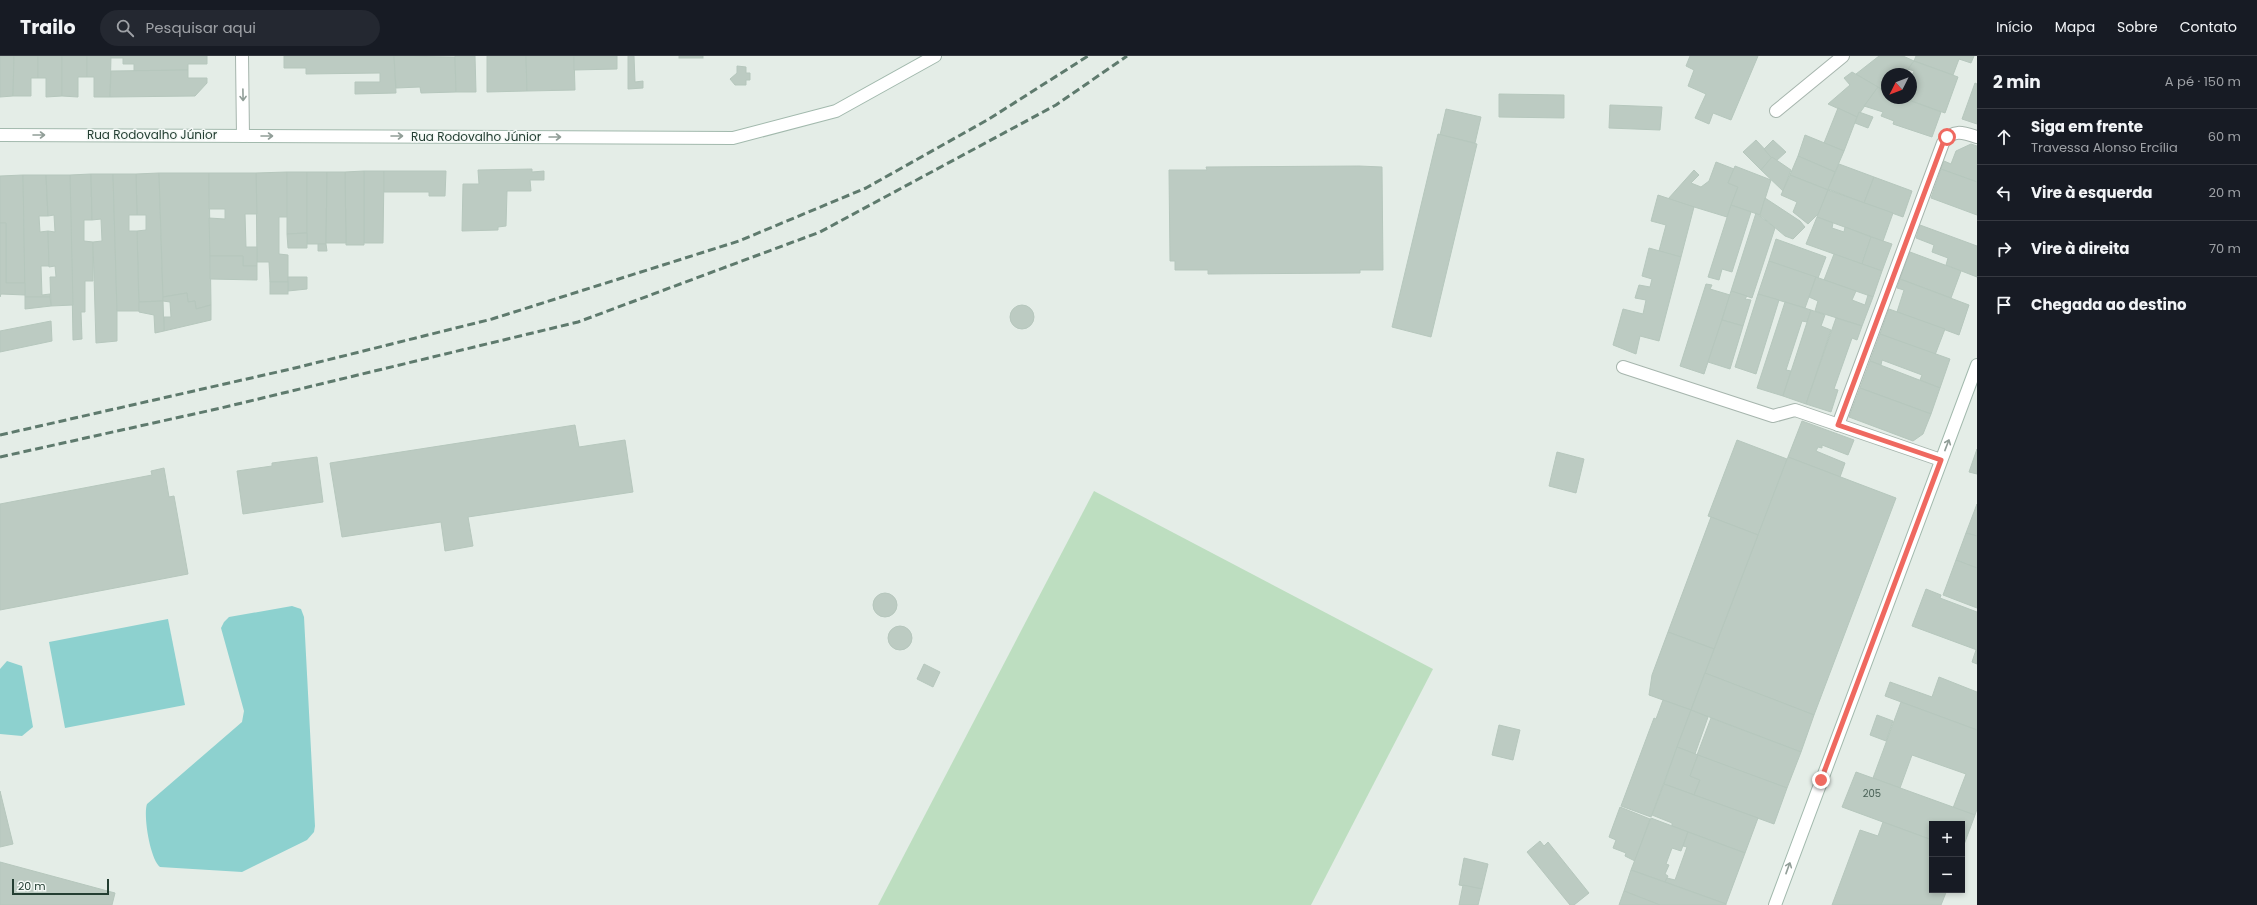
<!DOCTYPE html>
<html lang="pt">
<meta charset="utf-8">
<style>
body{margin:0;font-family:Poppins,sans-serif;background:#242831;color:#f1f3f6}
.controls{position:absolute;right:12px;bottom:12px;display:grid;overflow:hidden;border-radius:0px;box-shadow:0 2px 6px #0003}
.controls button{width:36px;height:36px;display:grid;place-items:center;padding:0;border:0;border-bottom:1px solid #363941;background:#171b24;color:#f1f3f6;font:20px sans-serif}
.compass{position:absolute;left:1881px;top:12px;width:36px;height:36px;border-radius:50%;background:#171b24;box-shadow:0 2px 6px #0003;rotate:228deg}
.scale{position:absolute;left:12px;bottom:10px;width:97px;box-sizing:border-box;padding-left:4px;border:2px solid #233e32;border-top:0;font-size:11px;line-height:14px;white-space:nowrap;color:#233e32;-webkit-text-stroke:3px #f4f9f6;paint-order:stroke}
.stop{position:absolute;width:12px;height:12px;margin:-9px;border:3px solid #ef6960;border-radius:50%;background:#fff}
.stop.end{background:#ef6960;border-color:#fff;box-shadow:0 1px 4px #0008}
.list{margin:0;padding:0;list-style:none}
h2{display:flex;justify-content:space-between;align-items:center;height:52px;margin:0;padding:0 16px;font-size:17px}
h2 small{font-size:13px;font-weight:400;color:#9ea1a6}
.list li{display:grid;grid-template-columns:26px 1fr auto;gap:12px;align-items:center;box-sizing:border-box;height:56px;padding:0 16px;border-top:1px solid #363941}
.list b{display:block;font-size:15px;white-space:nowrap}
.list p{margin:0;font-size:13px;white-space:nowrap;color:#9ea1a6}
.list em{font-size:13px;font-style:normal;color:#9ea1a6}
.icon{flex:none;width:22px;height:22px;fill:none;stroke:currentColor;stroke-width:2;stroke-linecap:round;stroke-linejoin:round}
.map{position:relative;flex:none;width:1977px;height:849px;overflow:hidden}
header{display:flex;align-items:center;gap:24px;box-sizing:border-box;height:56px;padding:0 20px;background:#171b24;border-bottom:1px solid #363941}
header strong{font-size:19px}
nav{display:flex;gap:22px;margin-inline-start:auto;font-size:14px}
.search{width:280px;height:36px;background:#242831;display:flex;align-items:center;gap:10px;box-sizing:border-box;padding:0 14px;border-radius:22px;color:#9ea1a6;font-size:15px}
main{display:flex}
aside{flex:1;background:#171b24}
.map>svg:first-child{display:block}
.green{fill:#bddec0}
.water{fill:#8dd1cf}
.building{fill:#bccbc2;stroke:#b6c7bd}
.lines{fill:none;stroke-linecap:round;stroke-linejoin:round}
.street-casing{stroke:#a6b5ad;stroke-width:14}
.secondary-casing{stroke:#a2b9ad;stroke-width:14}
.street{stroke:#fff;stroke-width:12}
.secondary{stroke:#fff;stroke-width:12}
.rail{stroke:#5e7a6d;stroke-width:3;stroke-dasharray:8 4;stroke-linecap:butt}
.oneway{stroke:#919e98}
.route{stroke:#ef6960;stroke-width:5}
.labels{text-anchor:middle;stroke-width:3;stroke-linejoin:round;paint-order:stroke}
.number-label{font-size:10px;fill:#496156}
.street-label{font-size:12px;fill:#233e32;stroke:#f4f9f6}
</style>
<header>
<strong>Trailo</strong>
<div class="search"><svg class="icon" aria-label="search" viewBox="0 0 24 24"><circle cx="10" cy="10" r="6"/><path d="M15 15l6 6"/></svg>Pesquisar aqui</div>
<nav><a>Início</a><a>Mapa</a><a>Sobre</a><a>Contato</a></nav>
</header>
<main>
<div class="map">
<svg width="1977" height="849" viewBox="0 0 1977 849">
<rect width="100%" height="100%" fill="#e4ede7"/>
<polygon class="green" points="1094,435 1433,613 1311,849 878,849"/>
<g class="water">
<path d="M292 550 301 553 304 561 315 770 314 776 307 784 242 816 160 811C150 803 143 759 147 748L242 666 244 655 221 572 224 566 229 561Z"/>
<polygon points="168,563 185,649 65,672 49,586"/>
<polygon points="7,605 22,610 33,671 22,680 0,678 0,613"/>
</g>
<g class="building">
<polygon points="0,0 14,0 13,40 0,41"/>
<polygon points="14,0 38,0 38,22 31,22 31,40 13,40"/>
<polygon points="38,0 62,0 62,40 46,41 46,22 38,22"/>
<polygon points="62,0 87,0 87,21 78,21 78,41 62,40"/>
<polygon points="87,0 111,0 110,41 94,41 94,21 87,21"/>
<polygon points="111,0 207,0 207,8 188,8 188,14 134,15 134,8 123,8 123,2 111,2"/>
<polygon points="284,0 394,0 396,37 355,38 355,26 380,26 380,17 306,18 306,12 284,12"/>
<polygon points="394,0 455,1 456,36 421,37 420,31 396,32"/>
<polygon points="455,0 475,0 476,36 456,36"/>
<polygon points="487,0 526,0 527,35 487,36"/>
<polygon points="526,0 574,0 575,34 527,35"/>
<polygon points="574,0 617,0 617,13 574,14"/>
<polygon points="628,0 634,0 635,26 643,25 643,32 628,33"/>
<rect x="679" y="0" width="24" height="2"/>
<polygon points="1690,0 1758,0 1731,64 1713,57 1709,68 1695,62 1706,38 1688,30 1694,14 1686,10"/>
<polygon points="1879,0 1903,0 1914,5 1905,18 1887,18 1887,37 1856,18"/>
<polygon points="1916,0 1974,0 1971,7 1959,3 1953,19 1914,5"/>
<polygon points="1914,5 1958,21 1945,57 1903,42 1911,42 1911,22 1914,15 1908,13"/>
<polygon points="737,10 746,11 746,17 750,17 750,24 746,24 746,29 735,29 730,23 737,17"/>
<polygon points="188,14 188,22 207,22 207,27 195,40 110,41 111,15"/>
<polygon points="1852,16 1878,31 1857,61 1828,48 1850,29 1844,22"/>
<polygon points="1975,27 1977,28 1977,68 1962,63"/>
<polygon points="1878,31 1887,37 1887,42 1903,42 1941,56 1932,81 1893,68 1894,65 1881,60 1883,56 1864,50"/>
<polygon points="1499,38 1564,39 1564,62 1499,61"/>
<polygon points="1610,49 1662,51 1660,74 1609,72"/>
<polygon points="1838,52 1857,61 1844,95 1824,87"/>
<polygon points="1446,53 1481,61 1475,87 1440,79"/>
<polygon points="1859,56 1873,61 1868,72 1855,67"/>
<polygon points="1438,78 1477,88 1431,281 1392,271"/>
<polygon points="1805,79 1844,95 1835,116 1798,100"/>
<polygon points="1756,84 1772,101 1761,114 1743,96"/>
<polygon points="1773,84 1786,96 1775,106 1764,93"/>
<polygon points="1971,88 1977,90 1977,126 1941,113 1944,105 1951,108 1956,95"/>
<polygon points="1798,100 1835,116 1828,134 1790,119"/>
<polygon points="1772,101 1791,114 1783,135 1761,114"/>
<polygon points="1716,106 1734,113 1728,127 1738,131 1727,161 1668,143 1694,114 1699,119 1691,127 1701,131 1709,125"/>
<polygon points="1839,108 1874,121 1864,147 1828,133"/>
<polygon points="1359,110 1382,111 1383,214 1360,214 1360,217 1208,218 1208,214 1175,214 1175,205 1170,205 1169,114 1207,114 1206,111"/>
<polygon points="1735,110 1771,124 1760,159 1731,149 1738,131 1728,127"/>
<polygon points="532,113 532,116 544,115 544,124 530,124 531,135 507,135 506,170 498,171 498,174 462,175 463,128 479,128 478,114"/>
<polygon points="1941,113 1977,126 1977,159 1931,142"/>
<polygon points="364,115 384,115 383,187 364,187"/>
<polygon points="364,115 364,189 346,189 345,116"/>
<polygon points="384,115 446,115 445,140 429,140 429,136 384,136"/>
<polygon points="287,116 288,161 279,161 279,198 288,199 288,226 270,226 269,206 257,206 256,117"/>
<polygon points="287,116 307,116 307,177 287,178"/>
<polygon points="307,116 327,116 326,188 307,188"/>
<polygon points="327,116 345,116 346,187 326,187"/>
<polygon points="159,117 163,245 139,246 137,175 146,174 146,159 137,159 136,118"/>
<polygon points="159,117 209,117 211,249 196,253 195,245 188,246 187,237 163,241"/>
<polygon points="209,117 256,117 257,158 245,158 246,191 257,191 257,210 243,210 243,200 210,200 209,162 225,163 225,153 209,153"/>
<polygon points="91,118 92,164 84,164 84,185 93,186 93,225 85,225 85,256 81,256 82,283 73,284 70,119"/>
<polygon points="91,118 113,118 117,255 117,285 96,287 93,186 102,185 101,163 92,164"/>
<polygon points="113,118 136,118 137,159 129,159 129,175 137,175 139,255 117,255"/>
<polygon points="23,119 25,227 6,227 6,167 0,167 0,120"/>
<polygon points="23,119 46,119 48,160 39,160 40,176 48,175 49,210 41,210 42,239 50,238 50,241 25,241"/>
<polygon points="46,119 70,119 73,249 51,250 50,221 56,221 55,210 49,211 48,175 55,176 54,159 48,160"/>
<polygon points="1790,119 1828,134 1819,157 1808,168 1793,156 1797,146 1781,139"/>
<polygon points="1874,121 1912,135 1903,161 1864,147"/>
<polygon points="1828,134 1893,157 1883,185 1817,161"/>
<polygon points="1658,139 1694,151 1681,201 1659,195 1666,169 1651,165"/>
<polygon points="1765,142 1800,165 1805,171 1793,183 1785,180 1760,159"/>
<polygon points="1731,149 1751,156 1732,216 1722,213 1719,224 1708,221"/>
<polygon points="1756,157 1775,172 1752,242 1731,235"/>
<polygon points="1817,161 1833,167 1832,172 1844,176 1845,171 1871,181 1862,208 1806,188"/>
<polygon points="0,167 6,167 6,227 25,227 25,239 1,238 0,241"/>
<polygon points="1920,169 1977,190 1977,221 1946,209 1948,202 1932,196 1934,189 1916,182"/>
<polygon points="307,177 307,192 288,192 287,178"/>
<polygon points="1871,181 1892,188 1882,215 1862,208"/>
<polygon points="1776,183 1826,201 1818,222 1769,205"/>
<polygon points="318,188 326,188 327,195 318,195"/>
<polygon points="1649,192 1681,201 1659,285 1640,280 1636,298 1613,289 1623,253 1643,258 1646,244 1635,242 1639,229 1650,231 1652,223 1642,220"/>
<polygon points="1910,196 1961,215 1951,242 1900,223"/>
<polygon points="1834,198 1882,215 1873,241 1824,224"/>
<polygon points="210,200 243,200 243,210 257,210 257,224 210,223"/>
<polygon points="1769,205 1816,221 1805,252 1758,238"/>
<polygon points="288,221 307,221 307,233 288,235"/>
<polygon points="1816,221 1856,235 1852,244 1865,249 1868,239 1873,241 1862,270 1815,255 1818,245 1809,241"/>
<polygon points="1900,223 1969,249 1959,279 1897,256 1904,234 1897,232"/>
<rect x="270" y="226" width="18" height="12"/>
<polygon points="1706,228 1712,229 1710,233 1730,239 1704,318 1680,310"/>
<polygon points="1731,235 1747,240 1745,243 1751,244 1743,270 1722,264"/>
<polygon points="187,237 188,246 195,245 196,253 211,249 211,264 164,275 164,261 171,261 170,246 163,245 163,241"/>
<polygon points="1758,238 1779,244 1756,318 1735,311"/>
<polygon points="25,241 50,241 51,250 25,253"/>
<polygon points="163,245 164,275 155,277 154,259 139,256 139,246"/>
<polygon points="1785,246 1811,254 1807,266 1802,265 1786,314 1791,315 1783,340 1757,332"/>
<circle cx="1022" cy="261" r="12"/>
<polygon points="1889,253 1945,273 1935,299 1880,278"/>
<polygon points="1811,254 1825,259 1821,270 1831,274 1806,348 1783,340"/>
<polygon points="1836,262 1862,270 1857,284 1852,282 1834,333 1838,334 1831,356 1806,348"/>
<polygon points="1722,264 1743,270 1730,313 1708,306"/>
<polygon points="51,265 52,285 0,296 0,275"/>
<polygon points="1880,278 1950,303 1940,332 1920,324 1922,319 1882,304 1881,309 1870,305"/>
<polygon points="1870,305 1940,332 1931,358 1860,332"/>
<polygon points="1860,332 1931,358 1923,378 1913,385 1849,361"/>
<polygon points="1802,365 1854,384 1848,399 1822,389 1822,392 1818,391 1816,395 1845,407 1840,421 1788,401"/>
<polygon points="575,369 579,391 625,384 633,436 468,461 473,490 445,495 441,466 342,481 330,407"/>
<polygon points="1737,384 1787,403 1758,479 1708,460"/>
<polygon points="1977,393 1977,418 1969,416"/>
<polygon points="1557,396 1584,403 1576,437 1549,430"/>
<polygon points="317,401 323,446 243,458 237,415 272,410 272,407"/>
<polygon points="1788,401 1896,442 1814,659 1705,617"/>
<polygon points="164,412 169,441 174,440 188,518 0,554 0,448 152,419 151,415"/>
<polygon points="1977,448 1977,480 1966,477"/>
<polygon points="1711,461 1758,479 1714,593 1668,576"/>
<polygon points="1966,477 1977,480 1977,512 1956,504"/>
<polygon points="1956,504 1977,512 1977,552 1943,539"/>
<polygon points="1926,533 1941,539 1940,542 1977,556 1977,594 1912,570"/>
<circle cx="885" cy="549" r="12"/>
<circle cx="900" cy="582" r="12"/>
<polygon points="1668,576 1714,593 1691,654 1649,639 1652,619"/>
<polygon points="1976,594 1977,594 1977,608 1972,606"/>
<polygon points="924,608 940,616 933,631 917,623"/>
<polygon points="1705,617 1814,659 1801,696 1691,654"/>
<polygon points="1939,621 1977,636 1977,674 1885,640 1890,626 1932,641"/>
<polygon points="1663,644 1691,654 1651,761 1621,750 1654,662 1656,663"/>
<polygon points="1901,646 1977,674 1977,753 1975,759 1953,752 1966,718 1912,699 1900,732 1873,722"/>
<polygon points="1691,654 1708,661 1695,698 1677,691"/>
<polygon points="1877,659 1893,665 1886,685 1870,679"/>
<polygon points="1711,662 1801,696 1787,732 1697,699"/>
<polygon points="1499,669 1520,674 1513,704 1492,699"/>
<polygon points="1677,691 1698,699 1690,720 1700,724 1694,739 1664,728"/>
<polygon points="1698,699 1787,732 1774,768 1694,739 1700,724 1690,720"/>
<polygon points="1856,716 1975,759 1962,794 1962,768 1932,768 1932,784 1842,751"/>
<polygon points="1664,728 1758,762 1745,797 1672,770 1672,767 1652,759"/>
<polygon points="0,735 13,788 0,791"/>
<polygon points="1620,751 1650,763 1635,805 1625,800 1626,797 1613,792 1616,784 1609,781"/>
<polygon points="1651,762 1688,776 1681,795 1672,792 1666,808 1669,809 1665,818 1668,820 1665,826 1631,814"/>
<polygon points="1883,766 1932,784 1932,834 1947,834 1941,849 1832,849 1860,774 1878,780"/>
<polygon points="1688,776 1745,797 1726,848 1665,826 1667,822 1675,824 1687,791 1683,790"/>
<polygon points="1540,785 1544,790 1548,786 1589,837 1574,849 1570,849 1527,796"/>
<polygon points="1464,802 1488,808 1482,833 1459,829"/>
<polygon points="0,806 115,837 112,849 0,849"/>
<polygon points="1631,814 1726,848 1726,849 1660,849 1624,835"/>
<polygon points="1463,829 1482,833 1478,849 1459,849"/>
<polygon points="1624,835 1660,849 1619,849"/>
</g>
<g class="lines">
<defs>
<g id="street">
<polyline points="242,0 243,80"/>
<polyline points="1776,55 1843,0"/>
<polyline points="1623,311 1773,360 1795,354 1941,404"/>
<path d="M1838 369 1943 87C1953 73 1962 76 1977 81"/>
</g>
<g id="secondary">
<polyline points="0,79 733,82 836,55 935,0"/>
<polyline points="1775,849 1977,309"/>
</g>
</defs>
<use href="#street" class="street-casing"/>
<use href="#secondary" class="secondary-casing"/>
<use href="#street" class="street"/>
<use href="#secondary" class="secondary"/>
<g class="rail">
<polyline points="0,379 295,312 492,263 739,185 866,132 989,63 1088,0"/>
<polyline points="0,401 221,352 578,266 820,176 1056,49 1127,0"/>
</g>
</g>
<defs><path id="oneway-shaft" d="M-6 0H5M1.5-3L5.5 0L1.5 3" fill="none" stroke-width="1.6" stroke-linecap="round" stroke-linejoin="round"/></defs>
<g class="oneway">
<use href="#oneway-shaft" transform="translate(243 39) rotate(89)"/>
<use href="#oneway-shaft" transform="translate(39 79)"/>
<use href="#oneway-shaft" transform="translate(267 80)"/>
<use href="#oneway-shaft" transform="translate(397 80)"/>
<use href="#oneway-shaft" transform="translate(555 81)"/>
<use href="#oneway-shaft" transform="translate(1947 389) rotate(-69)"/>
<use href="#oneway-shaft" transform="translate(1788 812) rotate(-70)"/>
</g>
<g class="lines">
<polyline class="route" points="1821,724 1941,404 1838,369 1943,87 1947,81"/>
</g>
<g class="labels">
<g class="number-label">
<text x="1872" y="741">205</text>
</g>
<g class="street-label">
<text x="152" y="83">Rua Rodovalho Júnior</text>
<text x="476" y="85">Rua Rodovalho Júnior</text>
</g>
</g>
</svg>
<div class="controls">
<button>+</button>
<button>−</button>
</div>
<svg class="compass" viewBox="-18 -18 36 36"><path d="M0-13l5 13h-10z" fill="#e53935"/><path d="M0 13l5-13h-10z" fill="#9ea1a6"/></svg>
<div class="scale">20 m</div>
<div class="stop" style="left:1947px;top:81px"></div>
<div class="stop end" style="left:1821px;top:724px"></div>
</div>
<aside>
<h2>2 min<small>A pé · 150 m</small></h2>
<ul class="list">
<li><svg class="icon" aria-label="ahead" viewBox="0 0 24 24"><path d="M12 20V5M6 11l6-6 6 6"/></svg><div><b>Siga em frente</b><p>Travessa Alonso Ercília</p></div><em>60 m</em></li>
<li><svg class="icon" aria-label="left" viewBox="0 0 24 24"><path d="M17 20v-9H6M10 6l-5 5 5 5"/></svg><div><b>Vire à esquerda</b></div><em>20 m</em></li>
<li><svg class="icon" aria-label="right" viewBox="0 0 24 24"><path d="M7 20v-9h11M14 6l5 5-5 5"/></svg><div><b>Vire à direita</b></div><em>70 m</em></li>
<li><svg class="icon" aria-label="arrive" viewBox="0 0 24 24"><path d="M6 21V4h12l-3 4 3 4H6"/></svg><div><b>Chegada ao destino</b></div></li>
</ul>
</aside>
</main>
